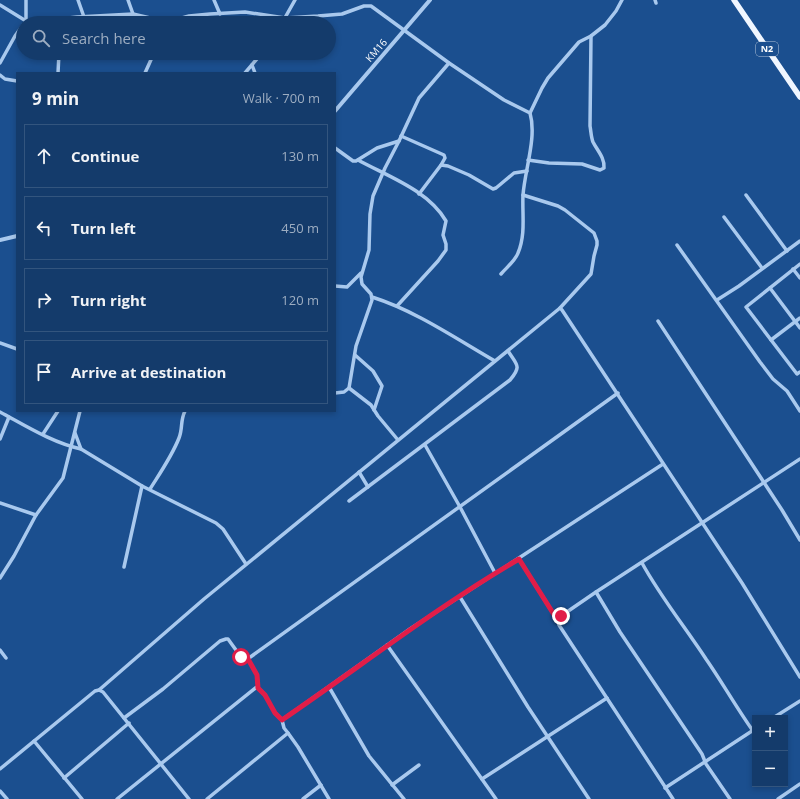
<!DOCTYPE html>
<meta charset="utf-8">
<style>
body{margin:0;font-family:"Open Sans",sans-serif;background:#214673;color:#f1f3f6}
.controls{position:absolute;right:12px;bottom:12px;display:grid;overflow:hidden;border-radius:0px;box-shadow:0 2px 6px #0003}
.controls button{width:36px;height:36px;display:grid;place-items:center;padding:0;border:0;border-bottom:1px solid #33557e;background:#143b6b;color:#f1f3f6;font:20px sans-serif}
.stop{position:absolute;width:12px;height:12px;margin:-9px;border:3px solid #e11d48;border-radius:50%;background:#fff}
.stop.end{background:#e11d48;border-color:#fff;box-shadow:0 1px 4px #0008}
.list{margin:0;padding:0;list-style:none}
h2{display:flex;justify-content:space-between;align-items:center;height:52px;margin:0;padding:0 16px;font-size:17px}
h2 small{font-size:13px;font-weight:400;color:#9dadc1}
.list li{display:grid;grid-template-columns:26px 1fr auto;gap:12px;align-items:center;box-sizing:border-box;height:64px;margin:0 8px 8px;padding:0 8px;border:1px solid #33557e;border-radius:0px}
.list b{display:block;font-size:15px;white-space:nowrap}
.list em{font-size:13px;font-style:normal;color:#9dadc1}
.icon{flex:none;width:22px;height:22px;fill:none;stroke:currentColor;stroke-width:2;stroke-linecap:round;stroke-linejoin:round}
.map{position:relative;flex:none;width:800px;height:799px;overflow:hidden}
.search{position:absolute;background:#143b6b;box-shadow:0 2px 6px #0003;left:16px;top:16px;width:320px;height:44px;display:flex;align-items:center;gap:10px;box-sizing:border-box;padding:0 14px;border-radius:22px;color:#9dadc1;font-size:15px}
.panel{position:absolute;background:#143b6b;box-shadow:0 2px 6px #0003;left:16px;top:72px;width:320px;height:340px;border-radius:0px}
.map>svg:first-child{display:block}
.lines{fill:none;stroke-linecap:round;stroke-linejoin:round}
.minor{stroke:#a9c9ee;stroke-width:3.5}
.tertiary{stroke:#a9c9ee;stroke-width:4}
.primary{stroke:#f0f6ff;stroke-width:5.5}
.route{stroke:#e11d48;stroke-width:5}
.labels{text-anchor:middle;stroke-width:3;stroke-linejoin:round;paint-order:stroke}
.shield{fill:#1b4f8f;stroke:#bbcadd;stroke-width:1}
.shield-label{font-size:9px;font-weight:bold;fill:#fff}
.street-label{font-size:10px;fill:#fff;stroke:#1b4f8f}
</style>
<div class="map">
<svg width="800" height="799" viewBox="0 0 800 799">
<rect width="100%" height="100%" fill="#1b4f8f"/>
<g class="lines">
<g class="minor">
<polyline points="26,0 26,21"/>
<polyline points="78,0 84,17"/>
<polyline points="128,0 133,14"/>
<polyline points="214,0 220,14"/>
<polyline points="655,0 656,3"/>
<polyline points="0,5 26,21 42,23"/>
<path d="M59 23 68 18 77 17 133 14 163 21H171L189 16 210 14 245 12 285 18 318 16 342 14 364 6H371L449 63 504 100 530 113C537 137 525 169 523 195 522 214 526 234 518 253 515 261 507 267 501 274"/>
<polyline points="282,23 295,0"/>
<polyline points="0,63 15,36 23,25"/>
<polyline points="252,65 255,73"/>
<polyline points="58,73 59,53"/>
<polyline points="145,73 154,53"/>
<polyline points="245,73 262,53"/>
<polyline points="0,75 5,79 17,81"/>
<polyline points="530,113 542,88 548,78 579,42 591,36 605,25 616,11 622,0"/>
<polyline points="401,136 444,155 445,158 441,165"/>
<polyline points="335,148 353,161 356,161 377,148 399,141"/>
<path d="M358 160C387 176 428 190 446 221L443 235 446 244V250L438 261 397 306"/>
<path d="M528 160 549 163 582 164 600 170 604 168C605 158 597 150 593 142 591 137 591 131 590 126L591 36"/>
<polyline points="419,194 441,165 448,166 469,175 493,189 496,188 514,173 527,171"/>
<polyline points="746,195 787,251"/>
<polyline points="724,217 762,268"/>
<polyline points="677,245 760,362 773,379 787,391 800,411"/>
<polyline points="800,264 746,307 797,374 800,372"/>
<polyline points="793,269 800,278"/>
<polyline points="335,286 347,287 361,273"/>
<polyline points="770,288 800,328"/>
<path d="M372 297C416 311 455 338 495 361"/>
<polyline points="717,300 739,286 800,241"/>
<polyline points="560,308 562,310 742,583 800,677"/>
<polyline points="658,321 782,510 800,540"/>
<polyline points="771,340 800,318"/>
<polyline points="0,343 17,349"/>
<polyline points="355,355 373,371 382,386 374,410"/>
<polyline points="349,388 371,405 378,416 398,440"/>
<polyline points="335,393 344,392 349,388 356,346 372,300 371,294 362,284 361,277 369,250 370,214 373,196 385,168 399,141 419,98 449,63"/>
<path d="M0 412C26 426 53 443 81 449L142 486 216 523 223 529 246 564"/>
<polyline points="75,433 81,449"/>
<polyline points="43,434 58,411"/>
<polyline points="0,439 9,417"/>
<polyline points="425,445 460,507 495,573"/>
<polyline points="359,472 368,487"/>
<path d="M150 489C160 473 172 456 179 438 183 428 180 421 185 411"/>
<path d="M349 501 510 380C522 366 517 365 508 351"/>
<polyline points="0,503 36,515"/>
<polyline points="519,559 558,621 559,625 673,799"/>
<path d="M642 563C660 596 685 627 706 659 722 682 736 707 753 731"/>
<polyline points="124,567 142,486"/>
<polyline points="0,578 14,556 36,515 63,478 80,411"/>
<polyline points="596,592 620,632 702,754 706,764 730,799"/>
<polyline points="460,597 528,707 589,799"/>
<polyline points="558,621 561,616 596,592 800,459"/>
<polyline points="387,645 496,799"/>
<polyline points="0,650 6,658"/>
<polyline points="248,659 257,675 258,688 265,695 275,713 282,720"/>
<polyline points="329,687 369,756 404,799"/>
<polyline points="99,690 103,692 189,799"/>
<polyline points="124,718 163,689 220,641 226,639 228,639 241,657 246,660 249,658 618,393"/>
<polyline points="773,718 800,701"/>
<polyline points="288,733 298,747 329,799"/>
<polyline points="34,741 82,799"/>
<polyline points="0,769 95,691 99,690 204,599 560,308 591,274 594,256 597,245 597,241 594,233 565,210 558,206 523,195"/>
<polyline points="64,778 129,723"/>
<polyline points="482,779 607,698"/>
<polyline points="392,785 419,765"/>
<polyline points="665,788 755,729"/>
<polyline points="0,791 7,799"/>
<polyline points="117,799 258,686"/>
<polyline points="207,799 288,733 284,728 282,720 410,629 663,464"/>
<polyline points="303,799 321,785"/>
<polyline points="778,799 800,784"/>
</g>
<g class="tertiary">
<polyline points="335,111 430,0"/>
<polyline points="0,240 17,236"/>
</g>
<polyline class="primary" points="734,0 800,97"/>
</g>
<g class="lines">
<path class="route" d="M241 657 246 660 248 659 257 675 258 688 265 695 275 713 282 720C361 666 437 607 519 559L558 621 561 616"/>
</g>
<g class="labels">
<rect class="shield" x="756" y="42" width="22" height="14" rx="3"/>
<g class="shield-label">
<text x="767" y="52">N2</text>
</g>
<g class="street-label">
<text transform="translate(376 50) rotate(-49)" y="4">KM16</text>
</g>
</g>
</svg>
<div class="controls">
<button>+</button>
<button>−</button>
</div>
<div class="stop" style="left:241px;top:657px"></div>
<div class="stop end" style="left:561px;top:616px"></div>
<div class="search"><svg class="icon" aria-label="search" viewBox="0 0 24 24"><circle cx="10" cy="10" r="6"/><path d="M15 15l6 6"/></svg>Search here</div>
<section class="panel">
<h2>9 min<small>Walk · 700 m</small></h2>
<ul class="list">
<li><svg class="icon" aria-label="ahead" viewBox="0 0 24 24"><path d="M12 20V5M6 11l6-6 6 6"/></svg><div><b>Continue</b></div><em>130 m</em></li>
<li><svg class="icon" aria-label="left" viewBox="0 0 24 24"><path d="M17 20v-9H6M10 6l-5 5 5 5"/></svg><div><b>Turn left</b></div><em>450 m</em></li>
<li><svg class="icon" aria-label="right" viewBox="0 0 24 24"><path d="M7 20v-9h11M14 6l5 5-5 5"/></svg><div><b>Turn right</b></div><em>120 m</em></li>
<li><svg class="icon" aria-label="arrive" viewBox="0 0 24 24"><path d="M6 21V4h12l-3 4 3 4H6"/></svg><div><b>Arrive at destination</b></div></li>
</ul>
</section>
</div>
